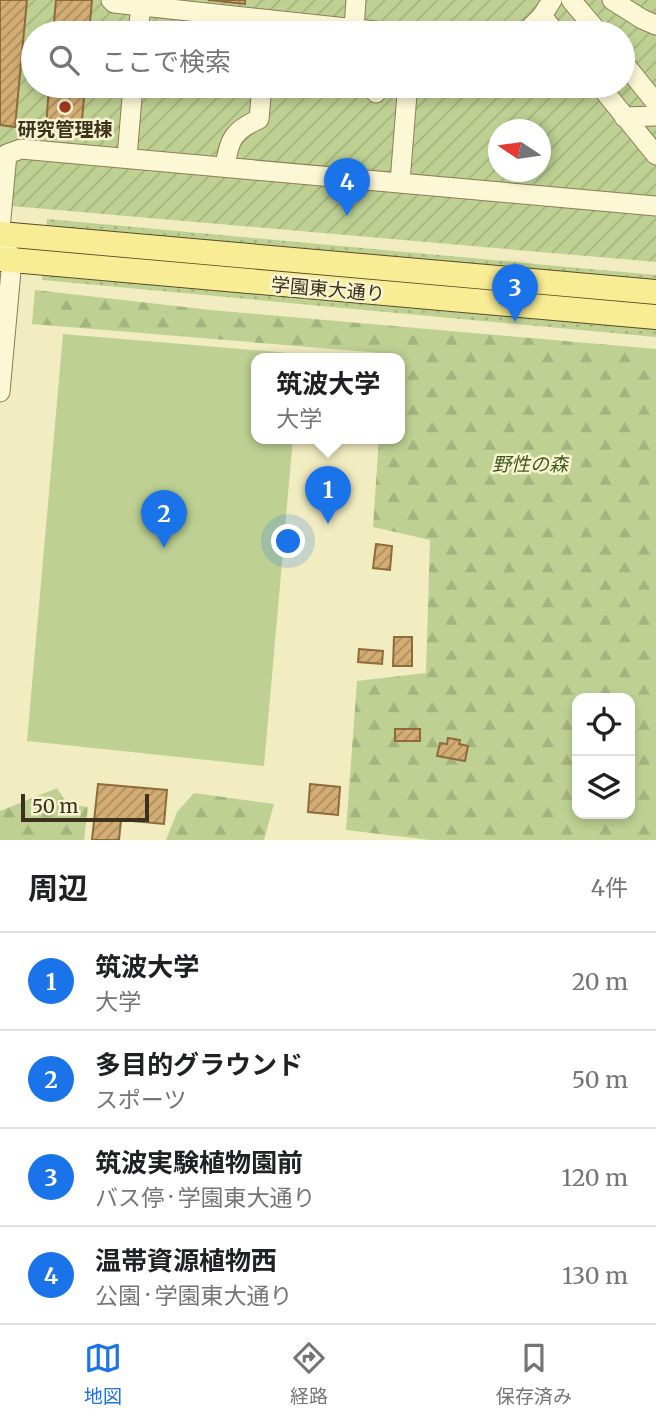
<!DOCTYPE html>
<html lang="ja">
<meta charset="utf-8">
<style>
body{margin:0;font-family:Merriweather,"Noto Sans JP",serif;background:#f6f6f6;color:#202124}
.controls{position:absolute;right:21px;bottom:21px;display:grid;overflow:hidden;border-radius:14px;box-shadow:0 4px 10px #0003}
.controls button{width:63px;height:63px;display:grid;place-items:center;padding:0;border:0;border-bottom:2px solid #e0e0e0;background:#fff;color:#202124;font:35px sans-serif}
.compass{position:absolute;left:488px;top:119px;width:63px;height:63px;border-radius:50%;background:#fff;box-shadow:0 4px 10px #0003;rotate:283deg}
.scale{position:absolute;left:21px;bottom:18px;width:128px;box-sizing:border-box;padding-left:7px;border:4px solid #3b311c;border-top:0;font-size:19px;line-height:24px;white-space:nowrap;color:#3b311c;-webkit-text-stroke:5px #f8f4d1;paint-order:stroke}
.you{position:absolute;left:289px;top:542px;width:24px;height:24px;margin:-18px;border:5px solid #fff;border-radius:50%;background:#1a73e8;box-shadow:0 0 0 10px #1a73e833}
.badge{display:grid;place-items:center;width:46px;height:46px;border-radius:50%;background:#1a73e8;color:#fff;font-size:23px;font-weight:700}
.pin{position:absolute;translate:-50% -58px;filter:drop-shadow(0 2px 4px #0008)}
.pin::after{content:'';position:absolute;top:37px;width:24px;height:21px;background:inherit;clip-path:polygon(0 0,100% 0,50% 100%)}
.popup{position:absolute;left:251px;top:353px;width:154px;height:91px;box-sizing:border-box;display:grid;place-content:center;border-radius:14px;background:#fff;filter:drop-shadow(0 2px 5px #0005);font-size:23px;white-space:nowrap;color:#757577}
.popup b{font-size:26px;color:#202124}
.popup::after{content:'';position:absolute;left:50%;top:100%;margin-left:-14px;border:14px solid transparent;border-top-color:#fff}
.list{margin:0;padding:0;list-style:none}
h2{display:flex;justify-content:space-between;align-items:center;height:91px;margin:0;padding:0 28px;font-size:30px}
h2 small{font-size:23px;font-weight:400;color:#757577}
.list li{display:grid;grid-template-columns:46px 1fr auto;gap:21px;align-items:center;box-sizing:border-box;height:98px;padding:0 28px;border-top:2px solid #e0e0e0}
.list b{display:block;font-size:26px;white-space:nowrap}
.list p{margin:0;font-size:23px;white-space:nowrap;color:#757577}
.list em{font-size:23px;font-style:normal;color:#757577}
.icon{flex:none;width:38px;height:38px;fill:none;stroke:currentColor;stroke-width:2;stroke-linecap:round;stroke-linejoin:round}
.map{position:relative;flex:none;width:656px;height:840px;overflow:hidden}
.search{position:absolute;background:#fff;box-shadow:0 4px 10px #0003;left:21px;right:21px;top:21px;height:77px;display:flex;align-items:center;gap:18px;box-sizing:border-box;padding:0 24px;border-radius:38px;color:#757577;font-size:26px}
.sheet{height:483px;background:#fff}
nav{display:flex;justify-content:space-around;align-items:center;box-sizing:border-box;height:98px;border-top:2px solid #e0e0e0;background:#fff;font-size:19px;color:#757577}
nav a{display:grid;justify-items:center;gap:4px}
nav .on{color:#1a73e8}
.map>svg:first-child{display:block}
.grass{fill:url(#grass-dots)}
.forest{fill:url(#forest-firs);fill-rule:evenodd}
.garden{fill:url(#garden-furrows);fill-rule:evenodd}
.pitch{fill:#bed193}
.building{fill:url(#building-hatch);stroke:#8e6b3a;stroke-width:2}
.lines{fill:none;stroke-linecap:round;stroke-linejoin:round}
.minor-casing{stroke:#8d7d56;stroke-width:21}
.major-casing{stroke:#5a4a2b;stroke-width:26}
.minor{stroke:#fcf7d5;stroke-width:19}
.major{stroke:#f8ec95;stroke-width:24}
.poi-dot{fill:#a13821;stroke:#f8f4d1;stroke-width:2.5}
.labels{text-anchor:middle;stroke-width:5;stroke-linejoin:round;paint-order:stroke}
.poi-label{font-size:19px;font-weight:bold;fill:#3b311c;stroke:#f8f4d1}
.street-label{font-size:19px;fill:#3b311c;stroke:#f8f4d1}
.park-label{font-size:19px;font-style:italic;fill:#415921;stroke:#f8f4d1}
</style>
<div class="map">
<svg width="656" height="840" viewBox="0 0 656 840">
<defs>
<pattern id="grass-dots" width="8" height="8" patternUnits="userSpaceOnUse" patternTransform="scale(1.75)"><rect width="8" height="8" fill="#bed193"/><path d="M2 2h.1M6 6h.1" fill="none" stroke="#a4b47e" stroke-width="1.8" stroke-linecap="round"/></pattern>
<pattern id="forest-firs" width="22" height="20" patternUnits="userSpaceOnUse" patternTransform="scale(1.75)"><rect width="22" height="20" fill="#bed193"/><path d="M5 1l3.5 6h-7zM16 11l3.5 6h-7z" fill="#a4b47e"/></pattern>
<pattern id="garden-furrows" width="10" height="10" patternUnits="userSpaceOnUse" patternTransform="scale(1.75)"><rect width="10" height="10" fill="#bed193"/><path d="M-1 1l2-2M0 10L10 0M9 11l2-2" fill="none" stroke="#a4b47e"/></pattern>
<pattern id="building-hatch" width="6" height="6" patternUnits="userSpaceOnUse" patternTransform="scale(1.75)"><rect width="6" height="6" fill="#d3ad73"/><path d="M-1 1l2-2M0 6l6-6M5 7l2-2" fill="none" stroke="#ac8d5e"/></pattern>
</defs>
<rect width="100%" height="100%" fill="#f2ecc1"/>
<g class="grass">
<polygon points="47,219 656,275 656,282 46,227"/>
<polygon points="43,273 656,328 656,337 42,280"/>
</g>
<g class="forest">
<path d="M35 290 211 310 656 349V840H430L346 830 357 681 426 673 430 540 373 527 379 438H400V358H381V353L32 324ZM577 698H630V814H577Z"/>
<polygon points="57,788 67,804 88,807 84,840 0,840 0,811"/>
<polygon points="194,793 274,804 264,840 166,840 177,812"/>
</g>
<path class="garden" d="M0 0H656V262L0 205ZM33 33H623V86H33ZM498 130H540V172H498Z"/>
<polygon class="pitch" points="63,334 300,354 300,358 256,358 256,438 293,438 264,766 27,741"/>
<g class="building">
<polygon points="0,0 27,0 15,127 0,125"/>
<polygon points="56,0 92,0 89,33 53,33"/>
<polygon points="208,0 245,0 245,4"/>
<polygon points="49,86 85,86 81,132 46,129"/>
<polygon points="376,544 392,546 390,570 373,568"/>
<polygon points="394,637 412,637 412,666 393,666"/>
<polygon points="359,649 383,651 382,664 358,662"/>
<rect x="395" y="729" width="25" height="12"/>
<polygon points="448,738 460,740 459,744 468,746 465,761 437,756 440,743 447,744"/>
<polygon points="98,784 167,790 164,824 121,820 119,840 92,840"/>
<polygon points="310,784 340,787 338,815 308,812"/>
</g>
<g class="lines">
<defs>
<g id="minor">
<polyline points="111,0 114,3 394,33"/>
<polyline points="552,0 542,16 556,33"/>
<polyline points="571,0 599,33"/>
<polyline points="612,0 642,19 656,25"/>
<polyline points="354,28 356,0"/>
<polyline points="138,33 141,6"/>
<polyline points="525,33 542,16"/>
<polyline points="623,62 656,103"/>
<polyline points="600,86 656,155"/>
<polyline points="376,93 377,86"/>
<polyline points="624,117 656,116"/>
<polyline points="127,157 133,86"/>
<path d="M225 167C229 139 233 131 259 119L262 86"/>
<polyline points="400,182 407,94 405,86"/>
<polyline points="0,229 7,154 21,149 656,206"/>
<polyline points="0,234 12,260 0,392"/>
</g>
<g id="major">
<polyline points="0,234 656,292"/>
<polyline points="0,259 656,317"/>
</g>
</defs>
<use href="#minor" class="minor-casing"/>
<use href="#major" class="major-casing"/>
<use href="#minor" class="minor"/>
<use href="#major" class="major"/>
</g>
<circle class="poi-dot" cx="65" cy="107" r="7"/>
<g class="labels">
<g class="poi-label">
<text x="65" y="136">研究管理棟</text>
</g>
<g class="street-label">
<text transform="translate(328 289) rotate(5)" y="7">学園東大通り</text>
</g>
<g class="park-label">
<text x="530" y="471">野性の森</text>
</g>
</g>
</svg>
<div class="controls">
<button><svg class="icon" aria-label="locate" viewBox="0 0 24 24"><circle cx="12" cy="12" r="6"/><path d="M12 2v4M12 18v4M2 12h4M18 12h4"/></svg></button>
<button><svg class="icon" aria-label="layers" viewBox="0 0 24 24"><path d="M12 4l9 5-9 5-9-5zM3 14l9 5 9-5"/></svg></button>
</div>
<svg class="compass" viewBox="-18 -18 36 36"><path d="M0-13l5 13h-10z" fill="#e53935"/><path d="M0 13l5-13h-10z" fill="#757577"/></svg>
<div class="scale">50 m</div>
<div class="you"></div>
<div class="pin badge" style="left:328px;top:524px">1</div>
<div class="popup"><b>筑波大学</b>大学</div>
<div class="pin badge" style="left:164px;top:548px">2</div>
<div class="pin badge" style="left:515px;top:322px">3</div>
<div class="pin badge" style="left:347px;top:216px">4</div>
<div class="search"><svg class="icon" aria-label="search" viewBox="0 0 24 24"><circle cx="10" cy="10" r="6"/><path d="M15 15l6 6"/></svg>ここで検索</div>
</div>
<section class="sheet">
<h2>周辺<small>4件</small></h2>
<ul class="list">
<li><span class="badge">1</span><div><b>筑波大学</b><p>大学</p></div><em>20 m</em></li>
<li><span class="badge">2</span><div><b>多目的グラウンド</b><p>スポーツ</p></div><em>50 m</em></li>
<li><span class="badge">3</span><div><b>筑波実験植物園前</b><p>バス停 · 学園東大通り</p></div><em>120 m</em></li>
<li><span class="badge">4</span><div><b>温帯資源植物西</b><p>公園 · 学園東大通り</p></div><em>130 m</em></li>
</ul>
</section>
<nav>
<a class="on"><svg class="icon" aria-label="map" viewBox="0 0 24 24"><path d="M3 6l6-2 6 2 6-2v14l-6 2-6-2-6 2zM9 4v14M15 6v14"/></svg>地図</a>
<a><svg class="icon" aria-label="directions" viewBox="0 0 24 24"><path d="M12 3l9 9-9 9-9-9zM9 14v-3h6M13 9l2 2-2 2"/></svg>経路</a>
<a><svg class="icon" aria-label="saved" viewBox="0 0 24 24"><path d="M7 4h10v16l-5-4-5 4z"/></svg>保存済み</a>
</nav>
